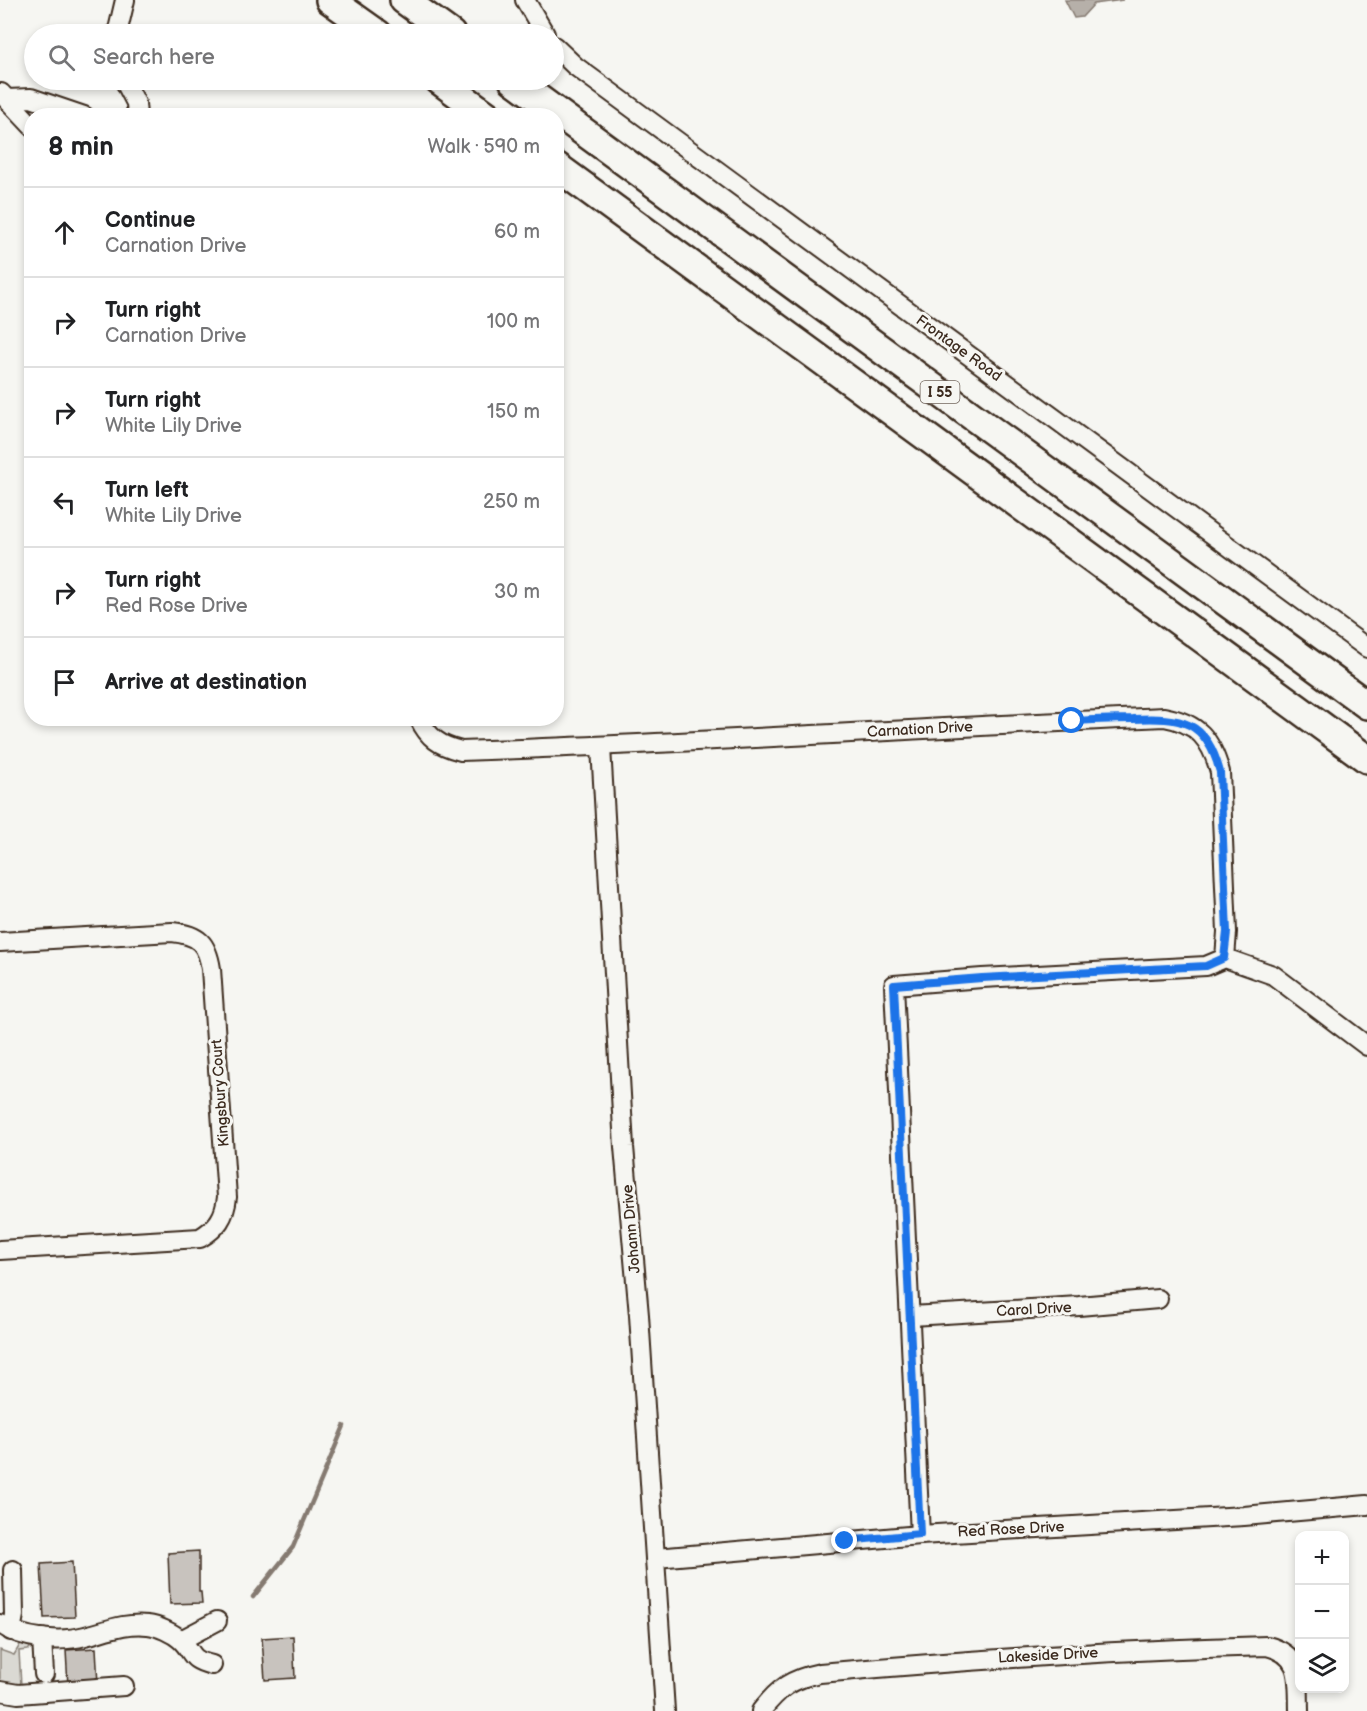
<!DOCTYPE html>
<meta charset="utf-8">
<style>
body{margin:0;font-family:"Balsamiq Sans",sans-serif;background:#f2f2f2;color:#202124}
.controls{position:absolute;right:18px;bottom:18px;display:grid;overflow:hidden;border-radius:12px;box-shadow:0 3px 9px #0003}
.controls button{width:54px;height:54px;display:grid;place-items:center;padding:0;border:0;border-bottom:2px solid #e0e0e0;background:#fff;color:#202124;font:30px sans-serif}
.stop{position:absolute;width:18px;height:18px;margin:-14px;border:4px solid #1a73e8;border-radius:50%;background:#fff}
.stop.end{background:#1a73e8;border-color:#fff;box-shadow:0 2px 6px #0008}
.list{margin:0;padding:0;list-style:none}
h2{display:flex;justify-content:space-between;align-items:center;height:78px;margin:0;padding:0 24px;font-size:26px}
h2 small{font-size:20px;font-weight:400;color:#757577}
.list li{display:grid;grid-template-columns:39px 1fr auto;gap:18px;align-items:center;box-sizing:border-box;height:90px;padding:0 24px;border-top:2px solid #e0e0e0}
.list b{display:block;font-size:22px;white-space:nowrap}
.list p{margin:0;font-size:20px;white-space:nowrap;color:#757577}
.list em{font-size:20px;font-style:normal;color:#757577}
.icon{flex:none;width:33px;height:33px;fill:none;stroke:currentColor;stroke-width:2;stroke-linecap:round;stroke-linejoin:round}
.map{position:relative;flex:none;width:1367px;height:1711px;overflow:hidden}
.search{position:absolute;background:#fff;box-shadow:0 3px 9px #0003;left:24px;top:24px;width:540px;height:66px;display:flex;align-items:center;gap:15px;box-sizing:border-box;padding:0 21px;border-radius:33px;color:#757577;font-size:22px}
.panel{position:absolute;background:#fff;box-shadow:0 3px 9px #0003;left:24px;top:108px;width:540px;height:618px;border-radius:24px}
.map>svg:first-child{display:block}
.green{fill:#dad9d3;stroke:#8a8278;stroke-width:1.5}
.water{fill:#b6b0a9;stroke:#857a71;stroke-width:1.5}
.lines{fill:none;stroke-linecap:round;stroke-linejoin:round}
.stream{stroke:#857a71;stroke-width:4.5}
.building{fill:#c8c3be;stroke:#3b2a1e;stroke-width:1.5}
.minor-casing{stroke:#3b2a1e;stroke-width:22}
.highway-casing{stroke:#3b2a1e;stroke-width:32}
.minor{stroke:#f6f6f2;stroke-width:18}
.highway{stroke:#f6f6f2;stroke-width:27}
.route{stroke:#1a73e8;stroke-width:8}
.labels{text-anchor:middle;stroke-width:6;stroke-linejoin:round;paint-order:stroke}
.shield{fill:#f6f6f2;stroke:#73675e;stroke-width:1.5}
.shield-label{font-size:14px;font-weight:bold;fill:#3b2a1e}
.street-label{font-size:15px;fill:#3b2a1e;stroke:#f6f6f2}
</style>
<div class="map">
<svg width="1367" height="1711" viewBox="0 0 1367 1711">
<rect width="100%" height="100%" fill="#f6f6f2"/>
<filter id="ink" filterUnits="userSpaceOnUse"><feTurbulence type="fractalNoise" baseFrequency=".0167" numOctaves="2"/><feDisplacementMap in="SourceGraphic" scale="12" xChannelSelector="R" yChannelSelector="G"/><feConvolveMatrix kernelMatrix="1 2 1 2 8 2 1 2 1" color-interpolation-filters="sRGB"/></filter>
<g filter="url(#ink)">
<polygon class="green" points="21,1643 28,1644 30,1648 28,1650 19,1651 21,1686 0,1686 0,1650 14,1655"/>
<polygon class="water" points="1065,0 1123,0 1094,4 1082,17 1074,18"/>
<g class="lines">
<polyline class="stream" points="253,1597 293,1547 344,1426"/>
</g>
<g class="building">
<polygon points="199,1551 199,1592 201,1592 202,1603 170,1604 168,1553"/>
<polygon points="72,1562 75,1617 44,1618 41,1564"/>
<polygon points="293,1636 295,1678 265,1680 262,1638"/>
<polygon points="96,1648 98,1685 68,1686 66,1650"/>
</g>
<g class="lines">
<defs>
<g id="minor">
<polyline points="525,0 545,34"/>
<polyline points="117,34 125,0"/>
<polyline points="554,46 575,66 1367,648"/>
<polyline points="124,80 136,103 137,116"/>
<polyline points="1,93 32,126"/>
<polyline points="7,99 31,98 84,116"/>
<path d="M419 718C428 738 440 746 461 751 695 744 929 727 1164 717 1198 723 1211 739 1220 772L1227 932 1225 958"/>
<polyline points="601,747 624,1147 639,1315 665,1711"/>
<path d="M0 942 172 932C199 935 207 943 211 969L227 1197C225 1217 217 1228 200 1238L0 1250"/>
<polyline points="911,1316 1079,1306 1158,1299"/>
<polyline points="920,1535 894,985 982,978 1206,966 1225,958 1273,975 1367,1046"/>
<polyline points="656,1558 920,1535 1244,1516 1367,1505"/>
<path d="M0 1624C22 1639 59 1643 85 1636 105 1631 126 1622 148 1625 158 1626 173 1633 181 1640 195 1654 188 1659 212 1665"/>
<polyline points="11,1631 14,1615 13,1570"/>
<polyline points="42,1638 44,1674"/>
<polyline points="181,1640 217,1621"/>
<polyline points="0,1691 18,1694 124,1686"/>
<path d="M761 1711C779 1688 791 1679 820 1673 969 1660 1118 1650 1267 1646 1303 1655 1298 1680 1299 1711"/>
</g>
<g id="highway">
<polyline points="330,0 378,34"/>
<polyline points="404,0 451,34"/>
<polyline points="439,80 488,116"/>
<polyline points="513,80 1367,705"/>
<polyline points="556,166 1367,759"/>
</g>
</defs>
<use href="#minor" class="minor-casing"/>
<use href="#highway" class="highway-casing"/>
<use href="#minor" class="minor"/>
<use href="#highway" class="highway"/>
</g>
</g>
<g class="lines" filter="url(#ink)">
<path class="route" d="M845 1541 920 1534 894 985 982 978 1206 966 1224 958 1227 932 1220 772C1206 720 1182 717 1133 719 1113 719 1093 720 1072 721"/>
</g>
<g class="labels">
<rect class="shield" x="920.5" y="381" width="39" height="22" rx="4.5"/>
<g class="shield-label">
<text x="940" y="397">I 55</text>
</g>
<g class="street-label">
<text transform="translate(959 348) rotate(36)" y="5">Frontage Road</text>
<text transform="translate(920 729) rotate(-3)" y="5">Carnation Drive</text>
<text transform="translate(220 1093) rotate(-94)" y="5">Kingsbury Court</text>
<text transform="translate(631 1229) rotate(-95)" y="5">Johann Drive</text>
<text transform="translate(1034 1309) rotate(-3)" y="5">Carol Drive</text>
<text transform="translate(1011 1529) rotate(-3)" y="5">Red Rose Drive</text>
<text transform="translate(1048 1655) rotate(-3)" y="5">Lakeside Drive</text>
</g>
</g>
</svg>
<div class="controls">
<button>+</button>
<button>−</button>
<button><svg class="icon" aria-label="layers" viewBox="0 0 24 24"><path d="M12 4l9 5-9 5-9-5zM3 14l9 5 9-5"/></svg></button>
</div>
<div class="stop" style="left:1072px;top:721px"></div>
<div class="stop end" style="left:845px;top:1541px"></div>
<div class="search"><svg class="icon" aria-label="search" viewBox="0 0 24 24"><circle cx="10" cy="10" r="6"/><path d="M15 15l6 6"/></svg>Search here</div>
<section class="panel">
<h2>8 min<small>Walk · 590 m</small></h2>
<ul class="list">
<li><svg class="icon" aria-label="ahead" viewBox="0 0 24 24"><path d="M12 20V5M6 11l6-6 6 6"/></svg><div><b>Continue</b><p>Carnation Drive</p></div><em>60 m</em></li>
<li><svg class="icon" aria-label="right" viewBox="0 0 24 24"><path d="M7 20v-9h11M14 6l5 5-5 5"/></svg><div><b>Turn right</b><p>Carnation Drive</p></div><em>100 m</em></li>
<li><svg class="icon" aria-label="right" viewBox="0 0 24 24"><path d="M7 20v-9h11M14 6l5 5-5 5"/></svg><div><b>Turn right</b><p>White Lily Drive</p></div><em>150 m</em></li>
<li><svg class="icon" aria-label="left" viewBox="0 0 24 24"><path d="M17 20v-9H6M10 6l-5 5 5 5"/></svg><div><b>Turn left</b><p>White Lily Drive</p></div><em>250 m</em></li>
<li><svg class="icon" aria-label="right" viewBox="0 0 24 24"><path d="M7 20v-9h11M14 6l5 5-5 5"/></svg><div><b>Turn right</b><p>Red Rose Drive</p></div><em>30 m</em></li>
<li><svg class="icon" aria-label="arrive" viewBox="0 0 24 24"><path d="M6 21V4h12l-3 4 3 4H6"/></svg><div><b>Arrive at destination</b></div></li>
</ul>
</section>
</div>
